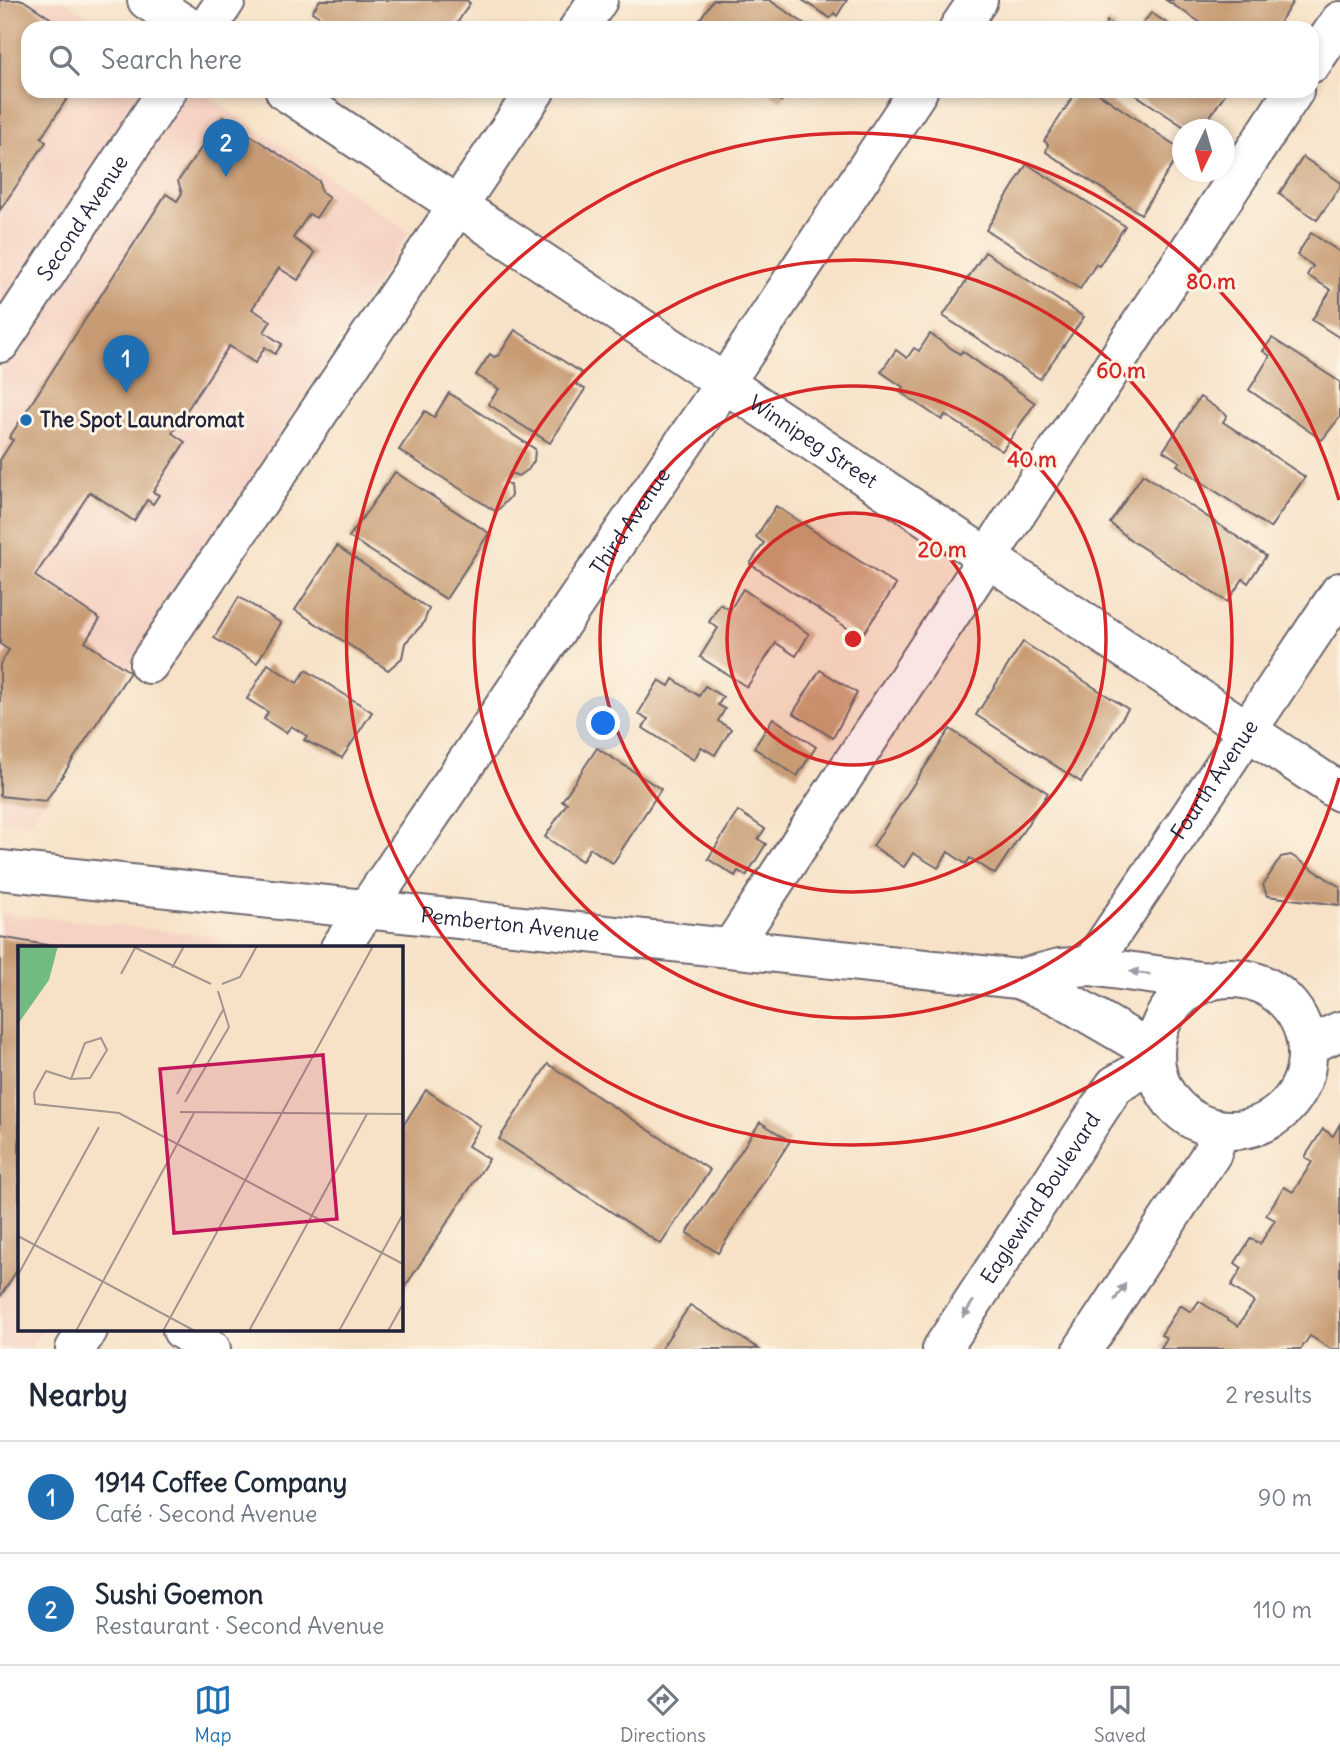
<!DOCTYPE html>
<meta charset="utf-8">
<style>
body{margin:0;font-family:Delius,sans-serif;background:#f6f6f7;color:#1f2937}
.compass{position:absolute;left:1172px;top:119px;width:63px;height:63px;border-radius:50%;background:#fff;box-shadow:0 4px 10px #0003;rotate:185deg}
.you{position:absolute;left:604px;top:724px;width:24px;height:24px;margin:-18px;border:5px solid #fff;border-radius:50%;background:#1a73e8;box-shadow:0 0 0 10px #1a73e833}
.badge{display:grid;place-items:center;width:46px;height:46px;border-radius:50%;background:#1f6fb2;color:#fff;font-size:23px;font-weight:700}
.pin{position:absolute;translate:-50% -58px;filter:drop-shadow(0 2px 4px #0008)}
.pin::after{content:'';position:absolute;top:37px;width:24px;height:21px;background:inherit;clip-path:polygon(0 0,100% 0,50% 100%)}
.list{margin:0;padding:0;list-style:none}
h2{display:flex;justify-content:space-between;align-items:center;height:91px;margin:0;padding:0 28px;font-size:30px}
h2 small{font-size:23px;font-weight:400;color:#747a83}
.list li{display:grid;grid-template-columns:46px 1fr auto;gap:21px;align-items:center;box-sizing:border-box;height:112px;padding:0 28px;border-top:2px solid #e0e1e3}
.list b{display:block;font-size:26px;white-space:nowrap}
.list p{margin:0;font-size:23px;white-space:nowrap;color:#747a83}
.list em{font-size:23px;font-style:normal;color:#747a83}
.icon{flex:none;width:38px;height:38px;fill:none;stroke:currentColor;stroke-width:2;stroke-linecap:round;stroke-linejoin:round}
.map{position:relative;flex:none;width:1340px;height:1349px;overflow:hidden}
.search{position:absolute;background:#fff;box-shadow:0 4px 10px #0003;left:21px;right:21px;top:21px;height:77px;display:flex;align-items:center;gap:18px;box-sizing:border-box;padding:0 24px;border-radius:21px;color:#747a83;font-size:26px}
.sheet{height:315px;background:#fff}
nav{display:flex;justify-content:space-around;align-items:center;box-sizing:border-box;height:98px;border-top:2px solid #e0e1e3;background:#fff;font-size:19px;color:#747a83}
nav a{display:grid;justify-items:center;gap:4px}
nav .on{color:#1f6fb2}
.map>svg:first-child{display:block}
.built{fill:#f5d2c3}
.building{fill:#c79b73}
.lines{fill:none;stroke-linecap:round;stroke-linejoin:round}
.minor-casing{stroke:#6d656c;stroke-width:42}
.minor{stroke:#fff;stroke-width:38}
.oneway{fill:#9c9ca7}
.ring{fill:none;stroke:#d62828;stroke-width:3.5}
.poi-dot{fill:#1f6fb2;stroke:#fcf5e5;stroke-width:2.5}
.labels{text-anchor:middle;stroke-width:6;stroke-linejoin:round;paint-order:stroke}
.street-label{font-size:21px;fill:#22223b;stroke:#fcf5e5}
.poi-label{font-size:21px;font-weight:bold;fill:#22223b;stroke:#fcf5e5;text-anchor:start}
.inset-road{fill:none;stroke:#a29590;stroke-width:2}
.view{fill:#c2185b;fill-opacity:0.15;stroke:#c2185b;stroke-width:3.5}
.inset-edge{fill:none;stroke:#22223b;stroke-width:3.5}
.centre{fill:#d62828;stroke:#fcf5e5;stroke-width:3.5}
.ring-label{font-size:21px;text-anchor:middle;font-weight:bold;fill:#d62828;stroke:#fcf5e5;stroke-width:6;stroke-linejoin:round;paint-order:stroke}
</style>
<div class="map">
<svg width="1340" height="1349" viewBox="0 0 1340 1349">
<rect width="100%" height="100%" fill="#fcf5e5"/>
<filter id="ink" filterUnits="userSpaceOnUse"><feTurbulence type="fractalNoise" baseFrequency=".0143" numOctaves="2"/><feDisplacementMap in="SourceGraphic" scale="14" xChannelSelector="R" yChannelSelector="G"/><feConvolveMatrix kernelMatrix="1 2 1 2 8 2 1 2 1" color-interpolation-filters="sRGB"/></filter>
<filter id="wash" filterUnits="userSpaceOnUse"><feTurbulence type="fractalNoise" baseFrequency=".00686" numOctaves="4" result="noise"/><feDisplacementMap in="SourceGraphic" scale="28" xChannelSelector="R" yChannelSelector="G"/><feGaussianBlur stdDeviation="1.57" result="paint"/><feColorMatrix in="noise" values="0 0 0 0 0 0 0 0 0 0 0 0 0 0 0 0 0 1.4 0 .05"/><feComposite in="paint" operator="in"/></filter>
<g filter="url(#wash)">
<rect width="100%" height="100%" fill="#f7e2c8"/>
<g class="built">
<polygon points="0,0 64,0 106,28 28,28 28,91 200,91 409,232 30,823 0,820"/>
<polygon points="0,913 215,936 238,948 19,948 19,1330 42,1330 29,1349 0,1349"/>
</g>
<g id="blocks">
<g class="building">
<polygon points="0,0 23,0 65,28 28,28 28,91 72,91 41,138 46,142 0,210"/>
<polygon points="320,0 466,0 470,3 454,28 324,28 328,22 312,12"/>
<polygon points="713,0 769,0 811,28 694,28"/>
<polygon points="802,0 847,0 837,16 834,13 830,18"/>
<polygon points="1166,0 1294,0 1276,28 1209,28"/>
<polygon points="1151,13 1175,28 1139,28"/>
<polygon points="1107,21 1119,28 1103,28"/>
<polygon points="767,91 788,91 781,101"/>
<polygon points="1077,91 1095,91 1182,150 1141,214 1046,152 1048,144 1044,141"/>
<polygon points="1130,91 1227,91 1201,130 1189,130"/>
<polygon points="223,117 319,181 321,192 329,198 316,218 309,214 293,238 315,253 298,280 279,268 252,309 271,321 264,332 282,344 275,354 265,347 255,363 229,346 172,433 185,442 153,492 159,495 153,504 147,500 134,521 90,492 35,576 100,619 85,642 130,672 46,801 0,796 0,664 9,650 0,644 0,460 13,440 9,438 166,194 177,201 182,193 178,181"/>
<polygon points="1303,157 1340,182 1340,187 1317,220 1279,194"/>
<polygon points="1027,164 1125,226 1099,266 1096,264 1080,289 986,230"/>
<polygon points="1311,233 1340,252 1340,338 1312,320 1331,290 1307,275 1313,266 1297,255"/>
<polygon points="985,252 1084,317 1040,379 943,316"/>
<polygon points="515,330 582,373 576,384 585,389 550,443 488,404 499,389 476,375 490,354 494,357 499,355"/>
<polygon points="930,334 960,354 962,351 1035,403 1002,451 945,415 942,420 900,392 903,387 881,372 896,350 907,358 914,348 919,351"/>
<polygon points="1272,338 1340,382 1340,417 1322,440 1249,390 1270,356 1263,351"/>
<polygon points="449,393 535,449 534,461 528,470 518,476 511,473 505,482 510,485 511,496 498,510 495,511 399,450 425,411 434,417"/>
<polygon points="1200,397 1227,415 1223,422 1305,477 1270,528 1177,465 1180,462 1163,451"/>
<polygon points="395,472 489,533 446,599 349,537"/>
<polygon points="1143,474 1266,556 1248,583 1243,579 1227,602 1132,541 1110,523"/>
<polygon points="776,506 896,585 861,637 750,564 764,543 756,537"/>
<polygon points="337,546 429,609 423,624 405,643 402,658 388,670 295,610"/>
<polygon points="743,589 809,634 796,656 776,643 747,687 700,657 718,628 709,622 720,604 730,610"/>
<polygon points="239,597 281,623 257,663 214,638"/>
<polygon points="1023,642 1128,709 1081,782 976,715"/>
<polygon points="268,664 297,683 306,670 372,712 342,758 304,740 307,736 291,726 286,733 264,719 268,712 247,699"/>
<polygon points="820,670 857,693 833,738 793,713"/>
<polygon points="673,679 699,696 705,686 723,697 718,705 725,709 718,721 731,729 715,755 701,747 694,760 643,728 648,719 638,714 659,680 669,686"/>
<polygon points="773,718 816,747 797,776 754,748"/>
<polygon points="950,729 1048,793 995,874 970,858 966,864 948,852 938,868 913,853 904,867 873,846"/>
<polygon points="597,748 661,789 613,863 590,848 582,861 545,837 567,803 562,801"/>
<polygon points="738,811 765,829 758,839 766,844 746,876 738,871 735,876 708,859"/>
<polygon points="1291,855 1340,887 1340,905 1267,896 1263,885 1281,857"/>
<polygon points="0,937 58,947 19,948 19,1267 0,1297"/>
<polygon points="548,1064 710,1170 661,1244 499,1139"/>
<polygon points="426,1090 480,1126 468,1146 489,1159 401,1293 401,1129"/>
<polygon points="760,1122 790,1141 718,1253 687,1233"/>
<polygon points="1340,1124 1340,1349 1331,1349 1310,1336 1301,1349 1160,1349 1167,1338 1161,1335 1180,1305 1191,1312 1199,1301 1238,1326 1254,1302 1231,1286 1242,1268 1235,1263 1251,1238 1260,1244 1275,1220 1266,1215 1284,1187 1293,1192 1312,1162 1305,1157 1323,1129 1333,1136"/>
<polygon points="690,1305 759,1349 661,1349"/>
</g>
</g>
</g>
<g filter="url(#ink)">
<use href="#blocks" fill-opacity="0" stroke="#6d656c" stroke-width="2"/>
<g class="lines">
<defs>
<g id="minor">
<polyline points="147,0 190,28"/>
<polyline points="207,28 226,0"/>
<polyline points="579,28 598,0"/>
<polyline points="959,28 978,0"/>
<polyline points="1312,63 1340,21"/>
<path id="s1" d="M285 91 1340 792"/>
<path id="s2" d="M0 343 167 91"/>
<polyline points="149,664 535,91"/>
<path id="s3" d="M0 870 1018 979 1058 996 1154 1052"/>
<path id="s4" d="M340 948 724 384 918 91"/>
<polyline points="731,948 1294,91"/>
<path id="s5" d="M1090 966 1340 592"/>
<circle cx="1231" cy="1054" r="76"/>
<polyline points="1018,979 1060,968 1090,966 1207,982"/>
<polyline points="1307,1046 1340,1031"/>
<polyline points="182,1330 211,1349"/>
<polyline points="75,1349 88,1330"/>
<path id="s6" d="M942 1349 1115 1085 1155 1062"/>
<polyline points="1083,1349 1212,1153 1219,1130"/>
</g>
</defs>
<use href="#minor" class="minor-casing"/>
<use href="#minor" class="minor"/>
</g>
<defs><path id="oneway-solid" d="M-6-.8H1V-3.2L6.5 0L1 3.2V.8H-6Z" transform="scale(1.75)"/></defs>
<g class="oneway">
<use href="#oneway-solid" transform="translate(1140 973) rotate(-173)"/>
<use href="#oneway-solid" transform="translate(1120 1292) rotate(-57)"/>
<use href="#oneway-solid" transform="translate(968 1309) rotate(123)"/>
</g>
</g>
<circle cx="853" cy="639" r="126" fill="#d62828" fill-opacity=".12"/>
<g class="ring">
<circle cx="853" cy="639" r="126"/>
<circle cx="853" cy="639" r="253"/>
<circle cx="853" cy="639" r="379"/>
<path d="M1339 778A506 506 0 1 1 1339 500"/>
</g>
<circle class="poi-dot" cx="26" cy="420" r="7"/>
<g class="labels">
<g class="street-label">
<text dy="7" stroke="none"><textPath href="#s2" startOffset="150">Second Avenue</textPath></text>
<text dy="7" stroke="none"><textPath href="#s1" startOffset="634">Winnipeg Street</textPath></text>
<text dy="7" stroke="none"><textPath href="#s4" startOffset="516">Third Avenue</textPath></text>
<text dy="7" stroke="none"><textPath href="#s5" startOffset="224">Fourth Avenue</textPath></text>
<text dy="7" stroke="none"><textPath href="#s3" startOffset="513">Pemberton Avenue</textPath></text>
<text dy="7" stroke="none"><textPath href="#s6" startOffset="180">Eaglewind Boulevard</textPath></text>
</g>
<g class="poi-label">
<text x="40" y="427">The Spot Laundromat</text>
</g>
</g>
<g transform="translate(18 946)">
<rect width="385" height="385" fill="#f7e2c8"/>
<path d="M0 0H40L31 34 0 78Z" fill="#71bb82"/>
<path class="inset-road" d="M114 0 193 38M154 22 166 0M103 28 117 2M204 38 222 31 239 0M53 133 67 97 83 92 89 104 72 132 53 133 28 125 16 147 17 158 101 167 385 318M159 148 205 64M167 156 211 81 200 45M162 166 385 168M0 290 177 385M0 329 81 181M58 385 176 167M145 385 355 0M231 385 349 168M321 385 385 268M370 385 385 358"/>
<path class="view" d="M305 109 319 273 156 287 142 123Z"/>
<rect width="385" height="385" class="inset-edge"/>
</g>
<circle cx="853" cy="639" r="10" class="centre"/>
<g class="ring-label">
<text x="1211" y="289">80 m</text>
<text x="1121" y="378">60 m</text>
<text x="1032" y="467">40 m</text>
<text x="942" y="557">20 m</text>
</g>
</svg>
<svg class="compass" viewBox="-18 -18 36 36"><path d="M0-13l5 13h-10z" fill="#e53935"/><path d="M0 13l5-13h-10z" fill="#747a83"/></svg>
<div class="you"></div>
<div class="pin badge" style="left:126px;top:393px">1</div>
<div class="pin badge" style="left:226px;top:177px">2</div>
<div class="search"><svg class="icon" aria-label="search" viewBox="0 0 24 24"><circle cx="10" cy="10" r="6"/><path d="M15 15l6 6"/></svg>Search here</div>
</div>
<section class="sheet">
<h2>Nearby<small>2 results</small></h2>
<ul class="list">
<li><span class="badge">1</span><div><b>1914 Coffee Company</b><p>Café · Second Avenue</p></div><em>90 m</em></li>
<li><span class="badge">2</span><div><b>Sushi Goemon</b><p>Restaurant · Second Avenue</p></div><em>110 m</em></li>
</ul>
</section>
<nav>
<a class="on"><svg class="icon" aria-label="map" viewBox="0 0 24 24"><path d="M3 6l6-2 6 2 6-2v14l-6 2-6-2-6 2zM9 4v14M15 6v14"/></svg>Map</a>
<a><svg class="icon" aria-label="directions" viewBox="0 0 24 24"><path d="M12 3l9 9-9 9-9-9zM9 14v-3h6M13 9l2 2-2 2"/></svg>Directions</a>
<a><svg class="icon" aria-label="saved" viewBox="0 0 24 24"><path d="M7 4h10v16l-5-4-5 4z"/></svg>Saved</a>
</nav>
